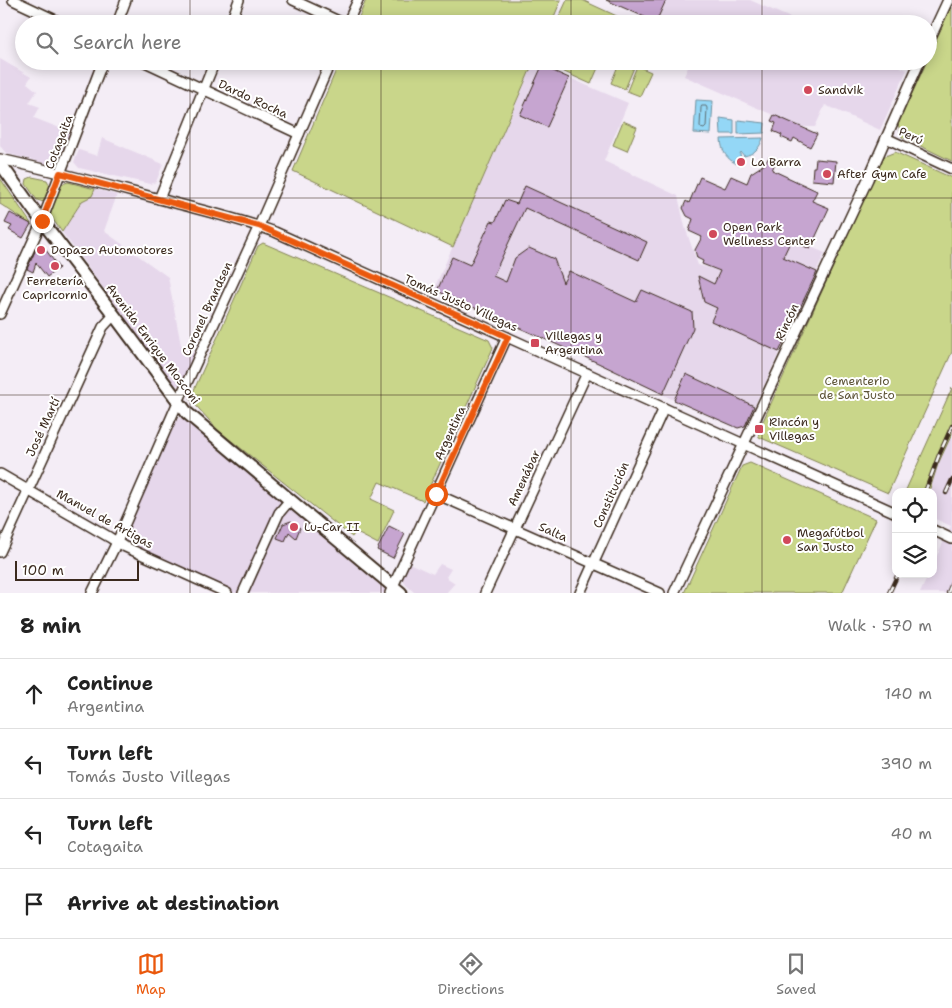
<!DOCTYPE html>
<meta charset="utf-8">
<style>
body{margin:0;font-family:"Shantell Sans",sans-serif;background:#f2f2f2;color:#222}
.controls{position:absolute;right:15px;bottom:15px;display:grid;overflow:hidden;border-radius:10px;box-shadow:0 2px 12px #0003}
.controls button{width:45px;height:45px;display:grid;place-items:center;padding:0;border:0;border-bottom:1px solid #e0e0e0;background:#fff;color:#222;font:25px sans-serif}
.scale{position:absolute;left:15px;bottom:12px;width:124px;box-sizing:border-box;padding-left:5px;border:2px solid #3b2a1e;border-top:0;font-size:14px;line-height:18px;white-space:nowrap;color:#3b2a1e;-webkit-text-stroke:4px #fff;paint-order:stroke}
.stop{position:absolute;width:15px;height:15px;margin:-11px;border:4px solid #ea580c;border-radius:50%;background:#fff}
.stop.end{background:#ea580c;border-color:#fff;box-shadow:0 1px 5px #0008}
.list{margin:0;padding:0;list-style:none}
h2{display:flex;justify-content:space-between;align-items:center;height:65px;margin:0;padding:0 20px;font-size:21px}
h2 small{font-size:16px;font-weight:400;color:#767676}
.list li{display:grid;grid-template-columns:32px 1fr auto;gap:15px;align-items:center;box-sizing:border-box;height:70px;padding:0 20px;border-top:1px solid #e0e0e0}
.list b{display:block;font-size:19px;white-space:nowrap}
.list p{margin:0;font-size:16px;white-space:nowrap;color:#767676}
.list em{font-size:16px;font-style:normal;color:#767676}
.icon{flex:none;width:28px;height:28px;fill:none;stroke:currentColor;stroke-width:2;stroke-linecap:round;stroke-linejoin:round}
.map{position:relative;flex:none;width:952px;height:593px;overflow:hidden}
.search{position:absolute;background:#fff;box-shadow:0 2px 12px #0003;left:15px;right:15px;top:15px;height:55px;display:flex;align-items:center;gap:12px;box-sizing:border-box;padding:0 18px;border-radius:28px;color:#767676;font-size:19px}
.sheet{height:345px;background:#fff}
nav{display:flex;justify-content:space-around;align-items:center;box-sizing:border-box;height:70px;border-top:1px solid #e0e0e0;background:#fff;font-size:14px;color:#767676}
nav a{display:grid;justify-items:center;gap:2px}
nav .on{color:#ea580c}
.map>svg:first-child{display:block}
.built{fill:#e6d7eb}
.green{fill:#c9d68a;stroke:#828054}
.water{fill:#94d7f6;stroke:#7092a0}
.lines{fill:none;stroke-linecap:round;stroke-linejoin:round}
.shore{stroke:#5f6f74;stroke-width:1}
.building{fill:#c6a5d0;stroke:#3b2a1e}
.minor-casing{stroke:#3b2a1e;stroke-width:12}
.major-casing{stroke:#3b2a1e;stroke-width:15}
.minor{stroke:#fff;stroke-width:9}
.major{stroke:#fff;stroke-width:11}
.rail-casing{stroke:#3b2a1e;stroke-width:4.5}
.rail{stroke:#fff;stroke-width:2.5;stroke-dasharray:8;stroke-linecap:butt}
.route{stroke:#ea580c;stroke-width:6}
.grid{fill:none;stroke:#3b2a1e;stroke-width:1;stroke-opacity:0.55}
.poi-dot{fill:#d1495b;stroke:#fff;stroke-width:2}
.labels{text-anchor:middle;stroke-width:4;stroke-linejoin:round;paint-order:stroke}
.poi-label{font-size:12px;fill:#3b2a1e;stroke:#fff;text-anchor:start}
.street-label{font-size:12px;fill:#3b2a1e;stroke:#fff}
.park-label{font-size:12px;fill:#5e5539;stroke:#fff}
</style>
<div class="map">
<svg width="952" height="593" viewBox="0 0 952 593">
<rect width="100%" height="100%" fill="#f4edf6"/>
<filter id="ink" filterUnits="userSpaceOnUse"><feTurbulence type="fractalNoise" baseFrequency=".02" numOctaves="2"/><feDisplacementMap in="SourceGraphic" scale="10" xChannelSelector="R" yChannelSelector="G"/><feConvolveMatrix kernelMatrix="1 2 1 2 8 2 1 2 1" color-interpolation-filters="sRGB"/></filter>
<g filter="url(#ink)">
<g class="built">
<polygon points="666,0 750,0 804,24 660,24 656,22"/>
<polygon points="0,59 31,77 27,83 37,91 29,103 40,107 34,118 70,132 58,162 55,164 52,165 9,154 6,153 0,146"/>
<polygon points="691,61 888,61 907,70 880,130 825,105 815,127 801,127 684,76"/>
<polygon points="534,63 628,103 604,161 678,196 685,227 698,265 720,271 755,224 778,172 817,191 812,201 829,208 811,247 825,253 745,426 738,428 674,400 606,367 434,289"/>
<polygon points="102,138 163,164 156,182 150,184 79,168 74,162 79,150 97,156"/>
<polygon points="95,189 117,195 104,231 168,277 181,345 196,355 184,382 180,385 175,385 62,232 82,201 92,196"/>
<polygon points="952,388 952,593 920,593 929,574 933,574 933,564 951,526 933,518 933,492 905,492"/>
<polygon points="179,418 184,419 389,593 235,593 129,546 125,542 124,537 176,421"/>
<polygon points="409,563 433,574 440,564 451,569 446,577 455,583 446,593 415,593 406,585 403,579 402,576"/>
</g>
<g class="green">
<polygon points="366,0 561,0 551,24 356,24"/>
<polygon points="567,0 582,0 621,18 618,24 556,24"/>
<polygon points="952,5 952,161 902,137 898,124 927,61 928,61 928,57"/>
<polygon points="340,61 534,61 453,247 293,171"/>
<polygon points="540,61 601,61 591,84"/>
<polygon points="620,61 627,61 635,65 625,89 611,83"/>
<polygon points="637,66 651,72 640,96 627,91"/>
<polygon points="623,121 637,127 627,151 613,145"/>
<polygon points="895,152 952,178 952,352 888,493 759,437 758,432 883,157"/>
<polygon points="32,177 47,180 51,188 44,202 37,200 26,184 27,179"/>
<polygon points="0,178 32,225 0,204"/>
<polygon points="68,182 95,189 92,196 82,201 62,232 51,217 50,213 59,186 65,183"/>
<polygon points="263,243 489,340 493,348 423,501 379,482 371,499 394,510 378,544 355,532 352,537 218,430 190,399 258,246"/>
<polygon points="952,388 952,434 938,464 929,492 905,492"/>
<polygon points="750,463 876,519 842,593 684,593 742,466"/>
</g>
<g class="water">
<polygon points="696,100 713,101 711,134 694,133"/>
<polygon points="720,118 734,120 734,134 721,134"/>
<polygon points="738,120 765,123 764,133 738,134"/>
<path d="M763 138C760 148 754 154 744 156L741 152 740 154 741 159 739 165C726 159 722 152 721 139Z"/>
</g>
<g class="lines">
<polygon class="shore" points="702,106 706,106 707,108 706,127 704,129 701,128 700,126 701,108"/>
</g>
<g class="building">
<polygon points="606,0 666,0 656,22"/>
<polygon points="542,66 569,78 547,127 520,115"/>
<polygon points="774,115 817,134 810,147 794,138 792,142 781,137 782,135 773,131 776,123 771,121"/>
<polygon points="769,157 777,159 772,170 817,191 812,201 829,208 810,249 791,240 783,257 817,272 779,352 711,321 717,308 704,302 698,276 714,284 720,271 702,264 703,261 697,258 695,250 702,237 689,231 693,219 687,216 683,208 686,201 689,203 700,177 725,188 731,176 747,183 751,173 765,164"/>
<polygon points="816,159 836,161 834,182 812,180 813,167 815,167"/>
<polygon points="525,186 647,242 639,260 525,208 493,276 506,282 515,258 529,248 554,259 563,283 569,271 636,302 642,290 692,312 693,328 663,394 596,362 437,291 452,257 470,265 491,221 495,222 505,200 517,204"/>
<polygon points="10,213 31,224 23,238 9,230 12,226 5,223"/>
<polygon points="43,246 59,268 47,277 36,263 33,272 27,269 37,247"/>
<polygon points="686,374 754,406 745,426 738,428 674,400"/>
<polygon points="291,521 300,528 296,538 289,532 285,541 277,538 283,524"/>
<polygon points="389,526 405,534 393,558 377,550"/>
</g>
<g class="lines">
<defs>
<g id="minor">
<polyline points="13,0 64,24"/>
<polyline points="293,0 345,24"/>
<polyline points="117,24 126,0"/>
<polyline points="230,24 239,0"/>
<polyline points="347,24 358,0"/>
<polyline points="928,43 948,0"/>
<polyline points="143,61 299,134"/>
<polyline points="886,138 952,169"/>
<path d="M0 159C59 172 117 188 175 203 209 212 243 220 275 232L896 513"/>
<polyline points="159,199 215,61"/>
<polyline points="0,314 42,221 103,61"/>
<polyline points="0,474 109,537 123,546 227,593"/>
<polyline points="436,494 660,593"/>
<polyline points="933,530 952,539"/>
<polyline points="0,552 103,327 114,315"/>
<polyline points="92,593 117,542 178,402 259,226 331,61"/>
<polyline points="243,593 279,513 290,500"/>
<polyline points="390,593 507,337"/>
<polyline points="485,593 587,373"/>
<polyline points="580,593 664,408"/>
<polyline points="674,593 868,179 920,61"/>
</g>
<polyline id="major" points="0,163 35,212 114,315 187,413 290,500 401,593"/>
</defs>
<use href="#minor" class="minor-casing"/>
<use href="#major" class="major-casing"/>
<use href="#minor" class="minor"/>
<use href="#major" class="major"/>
<defs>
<g id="rail">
<polyline points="925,492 939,455 952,426"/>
<polyline points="946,493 952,480"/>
<polyline points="889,593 898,574"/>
<polyline points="948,593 952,583"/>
</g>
</defs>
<use href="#rail" class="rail-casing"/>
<use href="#rail" class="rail"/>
</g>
</g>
<g class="lines" filter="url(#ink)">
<polyline class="route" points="42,221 60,173 259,226 508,337 436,494"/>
</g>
<path class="grid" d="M190 0V24M381 0V24M571 0V24M762 0V24M190 61V593M381 61V593M571 61V593M762 61V593M0 198H952M0 395H952"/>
<g class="poi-dot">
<circle cx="808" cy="90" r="5"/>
<circle cx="741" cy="162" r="5"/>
<circle cx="827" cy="174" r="5"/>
<circle cx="713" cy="234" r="5"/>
<circle cx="41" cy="250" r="5"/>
<circle cx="55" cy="266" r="5"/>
<rect x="530" y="338" width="10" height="10" rx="2.5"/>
<rect x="754" y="424" width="10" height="10" rx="2.5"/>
<circle cx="294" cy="527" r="5"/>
<circle cx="787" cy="540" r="5"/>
</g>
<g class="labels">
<g class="poi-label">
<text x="818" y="94">Sandvik</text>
<text x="751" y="166">La Barra</text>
<text x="837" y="178">After Gym Cafe</text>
<text x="723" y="231">Open Park<tspan x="723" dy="14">Wellness Center</tspan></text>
<text x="51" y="254">Dopazo Automotores</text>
<text x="55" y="285" text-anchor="middle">Ferretería<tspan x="55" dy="14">Capricornio</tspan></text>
<text x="545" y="340">Villegas y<tspan x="545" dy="14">Argentina</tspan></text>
<text x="769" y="426">Rincón y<tspan x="769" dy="14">Villegas</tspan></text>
<text x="304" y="531">Lu-Car II</text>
<text x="797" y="537">Megafútbol<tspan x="797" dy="14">San Justo</tspan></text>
</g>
<g class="street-label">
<text transform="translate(253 99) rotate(25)" y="4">Dardo Rocha</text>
<text transform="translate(911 136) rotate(25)" y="4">Perú</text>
<text transform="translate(59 142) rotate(-69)" y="4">Cotagaita</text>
<text transform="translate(461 303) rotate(24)" y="4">Tomás Justo Villegas</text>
<text transform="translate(207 309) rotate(-65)" y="4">Coronel Brandsen</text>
<text transform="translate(787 322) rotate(-65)" y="4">Rincón</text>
<text transform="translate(153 344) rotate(53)" y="4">Avenida Enrique Mosconi</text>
<text transform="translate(43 427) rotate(-65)" y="4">José Martí</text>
<text transform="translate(450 433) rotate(-65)" y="4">Argentina</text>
<text transform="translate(524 478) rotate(-65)" y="4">Amenábar</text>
<text transform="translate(611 495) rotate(-66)" y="4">Constitución</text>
<text transform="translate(105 519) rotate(29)" y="4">Manuel de Artigas</text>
<text transform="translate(553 532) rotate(24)" y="4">Salta</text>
</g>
<g class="park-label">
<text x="857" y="385">Cementerio<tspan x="857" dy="14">de San Justo</tspan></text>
</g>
</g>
</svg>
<div class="controls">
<button><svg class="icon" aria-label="locate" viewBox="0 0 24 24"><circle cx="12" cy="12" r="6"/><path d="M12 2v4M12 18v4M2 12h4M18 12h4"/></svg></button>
<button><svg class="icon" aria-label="layers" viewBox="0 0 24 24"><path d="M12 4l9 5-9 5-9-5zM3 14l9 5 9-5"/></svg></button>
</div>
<div class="scale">100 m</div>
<div class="stop" style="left:436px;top:494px"></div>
<div class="stop end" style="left:42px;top:221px"></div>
<div class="search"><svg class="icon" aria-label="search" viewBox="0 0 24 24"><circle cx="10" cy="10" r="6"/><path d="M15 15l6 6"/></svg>Search here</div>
</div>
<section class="sheet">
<h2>8 min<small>Walk · 570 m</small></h2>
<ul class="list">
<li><svg class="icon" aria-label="ahead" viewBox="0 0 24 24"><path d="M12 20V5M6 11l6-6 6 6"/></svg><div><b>Continue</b><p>Argentina</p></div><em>140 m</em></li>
<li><svg class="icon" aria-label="left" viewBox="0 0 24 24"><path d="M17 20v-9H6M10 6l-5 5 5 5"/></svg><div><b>Turn left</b><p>Tomás Justo Villegas</p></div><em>390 m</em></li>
<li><svg class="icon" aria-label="left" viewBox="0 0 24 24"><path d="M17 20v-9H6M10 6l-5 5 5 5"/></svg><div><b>Turn left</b><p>Cotagaita</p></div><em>40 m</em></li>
<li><svg class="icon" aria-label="arrive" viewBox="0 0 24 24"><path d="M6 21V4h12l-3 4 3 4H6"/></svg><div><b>Arrive at destination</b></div></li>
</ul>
</section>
<nav>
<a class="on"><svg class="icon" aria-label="map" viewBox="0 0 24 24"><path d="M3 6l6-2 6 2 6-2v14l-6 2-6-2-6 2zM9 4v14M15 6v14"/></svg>Map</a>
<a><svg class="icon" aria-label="directions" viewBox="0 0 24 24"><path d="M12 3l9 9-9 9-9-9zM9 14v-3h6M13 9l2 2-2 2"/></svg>Directions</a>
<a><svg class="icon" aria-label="saved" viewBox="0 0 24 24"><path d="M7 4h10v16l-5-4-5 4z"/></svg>Saved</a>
</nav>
